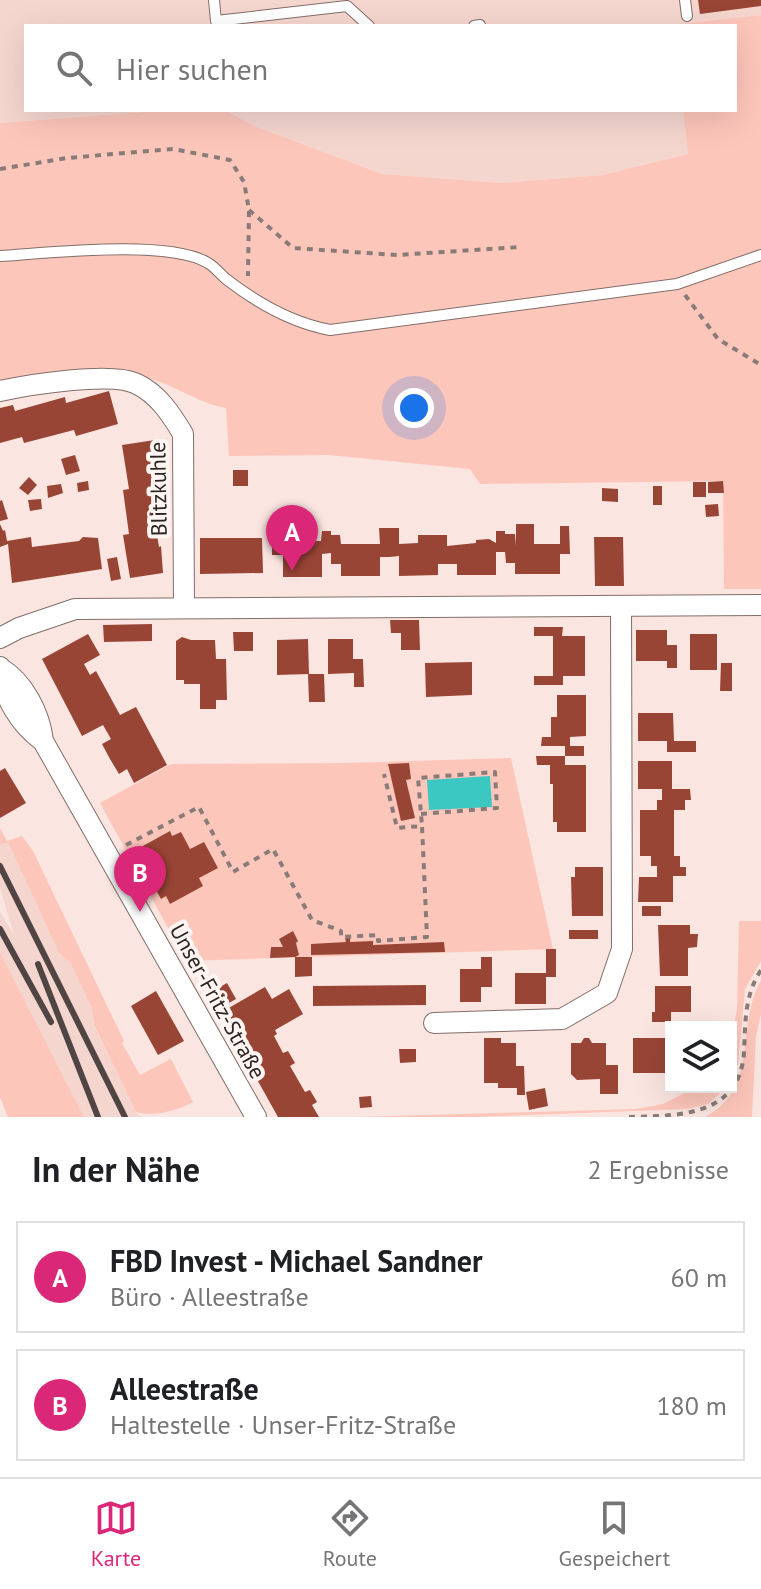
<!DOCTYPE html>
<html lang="de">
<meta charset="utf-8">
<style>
body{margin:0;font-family:"PT Sans",sans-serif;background:#f6f6f6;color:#202124}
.controls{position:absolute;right:24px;bottom:24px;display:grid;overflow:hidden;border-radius:0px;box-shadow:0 8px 32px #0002}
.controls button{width:72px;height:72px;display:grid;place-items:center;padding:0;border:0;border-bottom:2px solid #e0e0e0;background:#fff;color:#202124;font:40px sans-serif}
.you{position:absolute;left:414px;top:408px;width:28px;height:28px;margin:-20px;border:6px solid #fff;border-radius:50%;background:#1a73e8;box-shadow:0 0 0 12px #1a73e833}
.badge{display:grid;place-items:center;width:52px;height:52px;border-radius:50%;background:#db2777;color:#fff;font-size:26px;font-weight:700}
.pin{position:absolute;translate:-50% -66px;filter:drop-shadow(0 2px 4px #0008)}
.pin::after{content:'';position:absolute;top:42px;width:28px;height:24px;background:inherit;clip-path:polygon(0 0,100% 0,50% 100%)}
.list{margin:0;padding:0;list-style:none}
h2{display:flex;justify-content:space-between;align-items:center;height:104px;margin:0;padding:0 32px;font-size:34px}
h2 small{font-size:26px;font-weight:400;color:#757577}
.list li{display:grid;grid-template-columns:52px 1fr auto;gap:24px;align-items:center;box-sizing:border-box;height:112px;margin:0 16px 16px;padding:0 16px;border:2px solid #e0e0e0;border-radius:0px}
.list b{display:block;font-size:30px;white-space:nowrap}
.list p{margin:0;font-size:26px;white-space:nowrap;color:#757577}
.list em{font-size:26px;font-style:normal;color:#757577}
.icon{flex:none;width:44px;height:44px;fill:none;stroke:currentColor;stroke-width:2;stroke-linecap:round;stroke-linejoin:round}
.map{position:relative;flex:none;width:761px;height:1117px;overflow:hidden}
.search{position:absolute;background:#fff;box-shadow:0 8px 32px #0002;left:24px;right:24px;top:24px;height:88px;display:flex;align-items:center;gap:20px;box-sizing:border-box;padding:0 28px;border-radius:0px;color:#757577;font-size:30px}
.sheet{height:360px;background:#fff}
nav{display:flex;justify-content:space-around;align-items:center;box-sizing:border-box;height:112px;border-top:2px solid #e0e0e0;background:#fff;font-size:22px;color:#757577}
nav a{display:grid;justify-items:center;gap:4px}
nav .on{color:#db2777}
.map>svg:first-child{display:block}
.built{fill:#f5d6cf}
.green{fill:#fdc6bb}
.water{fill:#3bc8c3}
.building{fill:#994536}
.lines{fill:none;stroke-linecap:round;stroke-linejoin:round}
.lane-casing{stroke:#816e69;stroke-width:12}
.street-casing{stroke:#816e69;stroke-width:22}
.path{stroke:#897b78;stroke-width:4;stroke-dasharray:6 6;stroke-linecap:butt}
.lane{stroke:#fff;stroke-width:10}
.street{stroke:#fff;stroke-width:20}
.rail{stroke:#504543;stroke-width:6}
.labels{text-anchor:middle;stroke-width:8;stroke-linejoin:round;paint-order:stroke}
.street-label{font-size:22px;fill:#2c2422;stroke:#fff5f3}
</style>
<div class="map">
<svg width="761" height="1117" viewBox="0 0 761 1117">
<rect width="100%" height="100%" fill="#fbe5e0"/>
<g class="built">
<polygon points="0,0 761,0 761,15 673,26 26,26 26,110 169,110 0,123"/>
<polygon points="224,110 683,110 688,154 602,175 502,183 382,174 257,127"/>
<polygon points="8,841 59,953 70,962 92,1009 94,1026 136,1112 141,1117 84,1117 0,952 0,912 14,935 0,888 0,845"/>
</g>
<g class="green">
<path d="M761 15V589H724L723 481 480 484 470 469 329 455 229 456 226 408C197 403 174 384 144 377 107 367 40 378 0 381V123L169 110H224L257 127 382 174 502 183 602 175 688 154 683 110H735V26L673 25Z"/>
<polygon points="511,758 553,949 186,961 100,803 171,764 347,763"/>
<path d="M0 828 7 841 22 836 33 851 124 1041 122 1043 140 1075 171 1059 193 1102C177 1111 153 1117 136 1112L94 1025 92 1009 70 962 59 953 8 842 0 845Z"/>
<polygon points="739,921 761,921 761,961 745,989 738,1064 731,1081 731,1039 737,1009"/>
<polygon points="0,952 84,1117 8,1117 0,1097"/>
<path d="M761 980V1014L756 1036 752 1117H705C761 1087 734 1029 761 980Z"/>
<polygon points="696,1087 727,1087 708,1104 688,1109 474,1117 357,1117 636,1109 663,1104"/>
</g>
<polygon class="water" points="490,776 492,807 429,810 427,780"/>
<g class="building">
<polygon points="698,0 761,0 761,6 700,14"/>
<polygon points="109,391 118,424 76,436 74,430 24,443 22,437 0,443 0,408 13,405 15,411 65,397 66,403"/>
<polygon points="155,440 161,466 162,484 156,485 162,511 160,511 163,528 156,529 159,547 161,546 163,573 130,578 123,535 129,534 123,490 129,489 122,445"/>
<polygon points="75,455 80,471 66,475 61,459"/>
<rect x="233" y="470" width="15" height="16"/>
<polygon points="29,477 37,485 28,495 19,488"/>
<polygon points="88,481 89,490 78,492 77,483"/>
<polygon points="723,481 724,493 708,493 708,482"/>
<rect x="693" y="482" width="13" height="15"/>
<polygon points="61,484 63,493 48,498 47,486"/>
<rect x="653" y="486" width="9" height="19"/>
<polygon points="602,488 618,489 618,502 602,501"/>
<polygon points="41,499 42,509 30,511 28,500"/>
<polygon points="2,500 8,519 0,521 0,501"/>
<polygon points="718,504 719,516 706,517 705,505"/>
<polygon points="0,524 3,531 5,530 7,541 31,537 32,547 79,541 83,537 98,538 102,569 12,583 8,544 0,547"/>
<polygon points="516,524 534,524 534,544 560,544 560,526 569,526 570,554 560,554 560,574 515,574 515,563 506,563 505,552 496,552 496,575 457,575 457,564 438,564 438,575 399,576 399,556 390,557 380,557 380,576 341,576 341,564 331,564 331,553 322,554 322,577 283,577 283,555 272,555 272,534 283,534 283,541 321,541 322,531 331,531 331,535 340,535 341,544 380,544 379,528 399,528 399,544 418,543 418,535 447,535 447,546 476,543 476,540 489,539 496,543 496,531 505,531 505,534 515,534 516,546"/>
<polygon points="594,537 623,537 624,586 595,586"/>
<polygon points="200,538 262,538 263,573 200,574"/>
<polygon points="117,557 121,579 111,581 107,559"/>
<polygon points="390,620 419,620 420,650 401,650 401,633 391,633"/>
<polygon points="152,624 152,641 104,642 103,625"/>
<polygon points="534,627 563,627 562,636 585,636 585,676 563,676 563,685 534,685 534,676 553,676 553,636 534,636"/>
<polygon points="636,630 667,630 667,645 677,645 677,668 667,668 667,661 636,661"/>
<polygon points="233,632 253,632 253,651 234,651"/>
<polygon points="88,634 100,655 84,664 90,675 96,671 120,715 136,707 167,765 134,783 127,769 119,774 110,759 102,744 111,739 103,725 82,736 42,659"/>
<rect x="690" y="634" width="27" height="36"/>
<polygon points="182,637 191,640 215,640 216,659 226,659 227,700 216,700 216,709 200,709 200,684 184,684 184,680 176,680 176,641"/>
<polygon points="308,639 309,674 277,675 277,640"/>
<polygon points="328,639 353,639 353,659 363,659 364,687 354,687 354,673 328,674"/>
<polygon points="472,662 472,695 426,697 425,663"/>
<polygon points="721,663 732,663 732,691 720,691"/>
<polygon points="308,674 324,674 325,702 309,702"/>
<polygon points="557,695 586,695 586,736 570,737 570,746 584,746 584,756 565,756 565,765 586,765 586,832 557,832 557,822 553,822 553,784 550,784 550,765 537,765 536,756 565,756 565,746 541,746 542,737 551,737 551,717 557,717"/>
<polygon points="638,713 673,713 674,741 696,741 696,752 667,752 667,741 638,741"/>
<polygon points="638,761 672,761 672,789 690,789 691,800 685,800 685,810 674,810 674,856 680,856 680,867 686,867 686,876 673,876 673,902 638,902 639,877 657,877 657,866 651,866 651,856 640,856 640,810 657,810 657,800 662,800 662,789 638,789"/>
<polygon points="409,763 411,779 406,780 415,818 401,821 388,764"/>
<polygon points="5,768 26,803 0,818 0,771"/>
<polygon points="170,831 172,836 181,832 190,849 204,842 218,868 199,878 203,886 170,904 166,896 161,899 144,868 141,869 132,852"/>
<polygon points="575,867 603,867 603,916 572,916 571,877 575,877"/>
<rect x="642" y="906" width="19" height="10"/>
<polygon points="658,925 690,925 690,934 698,934 697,947 688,948 688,976 660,976"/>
<rect x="569" y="930" width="29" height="9"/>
<polygon points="293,931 298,941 296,943 299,955 295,957 312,957 312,976 295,977 295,957 270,958 271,947 283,947 279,939"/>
<polygon points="345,938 350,938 350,942 373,941 373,945 444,942 445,952 311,955 311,944 346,942"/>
<polygon points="546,949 556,949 556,977 546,977 546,1004 515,1004 515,973 546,973"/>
<polygon points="481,957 492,957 492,987 481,987 481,1002 460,1002 460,969 481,969"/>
<polygon points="227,983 236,999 220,1008 211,992"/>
<polygon points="426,985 426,1005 313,1006 313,986"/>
<polygon points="655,986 691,986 691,1012 671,1012 671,1022 652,1022 652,1012 655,1012"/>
<polygon points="265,987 272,999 289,989 303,1014 275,1030 277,1034 274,1036 283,1053 288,1051 295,1063 290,1066 305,1092 310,1090 317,1102 312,1105 319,1117 278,1117 220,1013"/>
<polygon points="156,991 184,1041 158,1055 131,1006"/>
<polygon points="484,1038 501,1038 501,1043 516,1043 516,1066 524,1066 525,1095 517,1095 517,1088 498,1088 498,1083 484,1083"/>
<polygon points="584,1038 589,1038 592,1043 606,1043 606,1065 618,1065 618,1094 600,1094 600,1079 577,1080 571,1074 571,1043 581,1043"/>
<rect x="633" y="1038" width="38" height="35"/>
<polygon points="399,1049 416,1049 416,1062 400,1063"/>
<polygon points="545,1088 548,1106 529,1110 526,1092"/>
<polygon points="371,1096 372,1107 360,1108 359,1097"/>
</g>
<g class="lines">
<defs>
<g id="lane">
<polyline points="214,0 216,21 347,6 369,26"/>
<polyline points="685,0 687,16"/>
<polyline points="474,26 480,25"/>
<path d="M0 256C48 253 169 239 208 263 215 267 220 274 226 279 257 303 293 323 330 330L677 284 761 255"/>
</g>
<g id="street">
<path d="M0 391C28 385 112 371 137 384 158 394 171 414 183 434L184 607"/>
<polyline points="0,638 19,628 75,609 761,605"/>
<path d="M0 667C3 696 19 724 43 741"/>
<path d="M0 668C24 682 40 714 43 741L256 1117"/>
<polyline points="434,1023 562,1019 607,993 622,949 621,606"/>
</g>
</defs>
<use href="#lane" class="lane-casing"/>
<use href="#street" class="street-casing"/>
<g class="path">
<polyline points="0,169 67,158 173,149 230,160 244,182 249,210 248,276"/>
<polyline points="249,210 293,248 397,255 520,247"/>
<polyline points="685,295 718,339 761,365"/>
<polyline points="421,814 497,808 495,772 418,778 422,826"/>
<polyline points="126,845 199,807 233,872 273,849 312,920 341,931 341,937 378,935 378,941 427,937 422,826 397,828 384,774"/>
<path d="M629 1117C672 1116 731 1117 742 1066 745 1055 744 1041 745 1029 746 1008 749 988 761 970"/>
</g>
<use href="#lane" class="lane"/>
<use href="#street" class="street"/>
<g class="rail">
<polyline points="0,866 125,1117"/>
<polyline points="0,929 51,1022"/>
<polyline points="38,964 98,1117"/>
</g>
</g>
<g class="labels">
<g class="street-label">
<text transform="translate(158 489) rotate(-91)" y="8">Blitzkuhle</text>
<text transform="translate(218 1001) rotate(61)" y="8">Unser-Fritz-Straße</text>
</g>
</g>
</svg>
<div class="controls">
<button><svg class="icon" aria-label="layers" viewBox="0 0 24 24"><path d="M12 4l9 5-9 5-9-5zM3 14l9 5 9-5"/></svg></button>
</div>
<div class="you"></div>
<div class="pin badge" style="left:292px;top:571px">A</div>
<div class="pin badge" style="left:140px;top:912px">B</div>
<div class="search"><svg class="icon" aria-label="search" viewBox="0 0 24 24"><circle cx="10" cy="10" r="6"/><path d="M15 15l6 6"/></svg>Hier suchen</div>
</div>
<section class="sheet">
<h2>In der Nähe<small>2 Ergebnisse</small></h2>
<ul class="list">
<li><span class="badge">A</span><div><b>FBD Invest - Michael Sandner</b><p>Büro · Alleestraße</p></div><em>60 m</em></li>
<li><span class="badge">B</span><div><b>Alleestraße</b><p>Haltestelle · Unser-Fritz-Straße</p></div><em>180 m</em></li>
</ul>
</section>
<nav>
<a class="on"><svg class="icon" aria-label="map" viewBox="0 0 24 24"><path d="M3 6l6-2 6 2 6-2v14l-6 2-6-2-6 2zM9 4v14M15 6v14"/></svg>Karte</a>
<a><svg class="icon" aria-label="directions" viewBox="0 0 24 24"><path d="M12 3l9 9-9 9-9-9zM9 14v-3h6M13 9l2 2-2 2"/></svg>Route</a>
<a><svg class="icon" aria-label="saved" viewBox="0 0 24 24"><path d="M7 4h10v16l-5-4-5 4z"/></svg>Gespeichert</a>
</nav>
